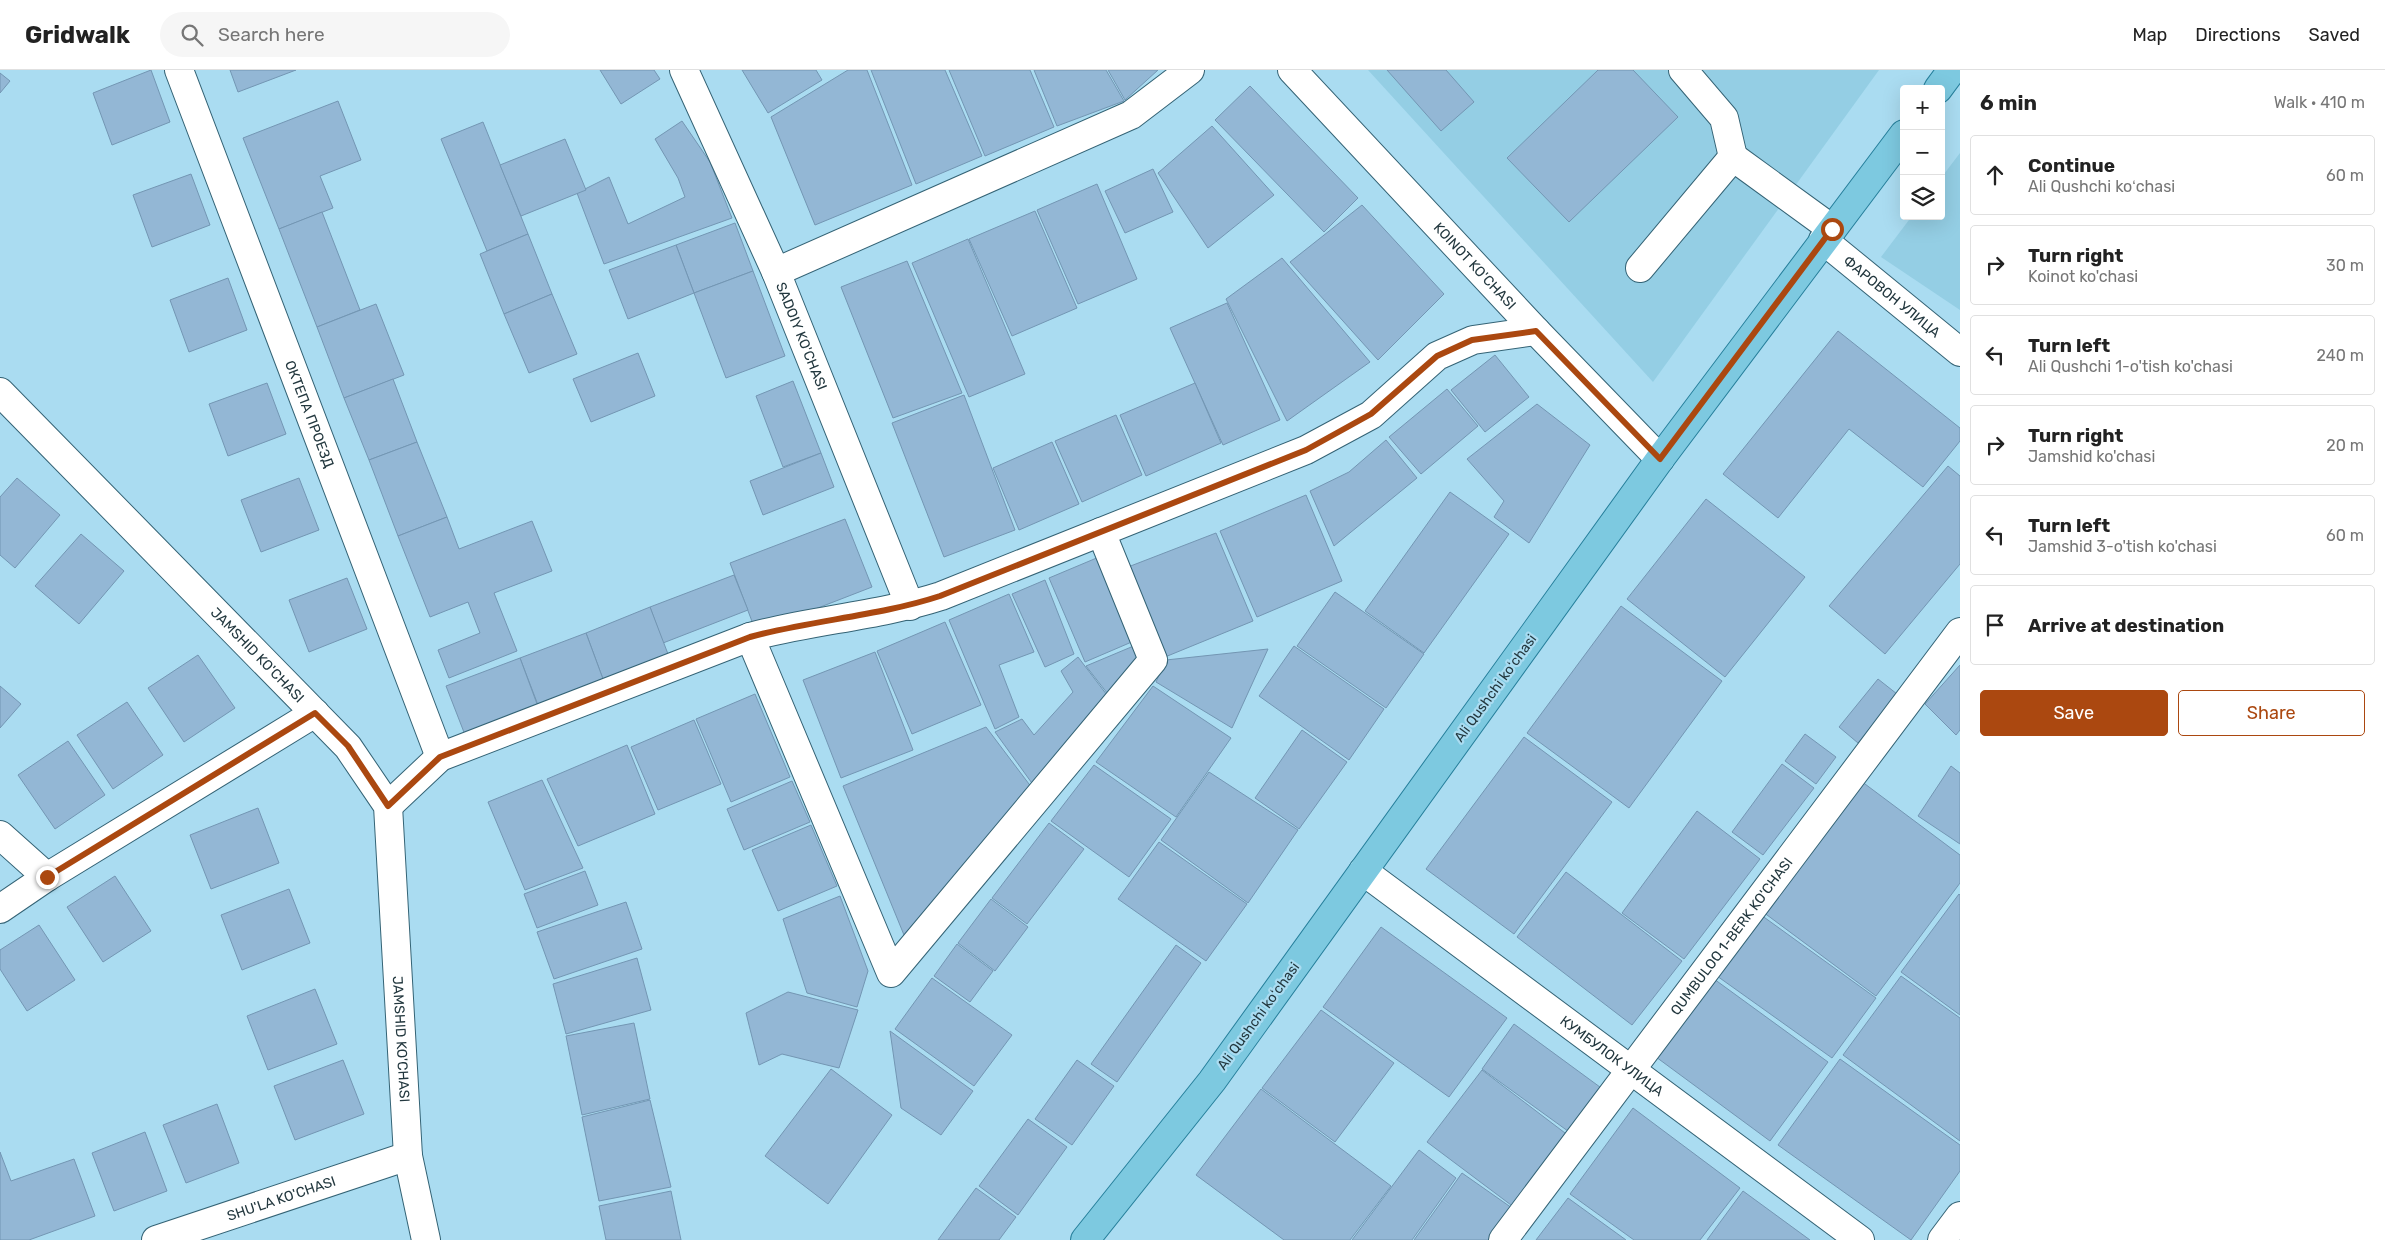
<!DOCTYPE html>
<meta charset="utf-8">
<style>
body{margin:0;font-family:Rubik,sans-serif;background:#f6f6f6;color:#222}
.controls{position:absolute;right:15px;top:15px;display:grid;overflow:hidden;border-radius:5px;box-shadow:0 5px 20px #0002}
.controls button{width:45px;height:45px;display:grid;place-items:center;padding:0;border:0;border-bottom:1px solid #e0e0e0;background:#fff;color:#222;font:25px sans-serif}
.stop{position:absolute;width:15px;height:15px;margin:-11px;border:4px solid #ab4810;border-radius:50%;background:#fff}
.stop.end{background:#ab4810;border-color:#fff;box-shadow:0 1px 5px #0008}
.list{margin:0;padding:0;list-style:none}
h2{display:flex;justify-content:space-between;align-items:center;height:65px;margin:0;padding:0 20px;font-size:21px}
h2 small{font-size:16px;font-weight:400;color:#767676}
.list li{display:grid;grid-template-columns:32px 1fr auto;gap:15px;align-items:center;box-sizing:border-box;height:80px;margin:0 10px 10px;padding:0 10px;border:1px solid #e0e0e0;border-radius:5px}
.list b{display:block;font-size:19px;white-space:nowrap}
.list p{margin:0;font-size:16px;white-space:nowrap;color:#767676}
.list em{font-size:16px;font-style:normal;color:#767676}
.actions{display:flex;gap:10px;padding:15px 20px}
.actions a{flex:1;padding:11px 0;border:1px solid #ab4810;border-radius:5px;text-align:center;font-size:18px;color:#ab4810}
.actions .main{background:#ab4810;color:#fff}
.icon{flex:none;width:28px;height:28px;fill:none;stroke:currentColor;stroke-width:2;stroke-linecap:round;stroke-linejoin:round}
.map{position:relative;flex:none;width:1960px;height:1170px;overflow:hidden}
header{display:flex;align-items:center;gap:30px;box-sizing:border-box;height:70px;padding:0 25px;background:#fff;border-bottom:1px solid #e0e0e0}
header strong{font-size:24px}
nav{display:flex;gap:28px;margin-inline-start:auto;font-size:18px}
.search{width:350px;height:45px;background:#f6f6f6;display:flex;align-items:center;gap:12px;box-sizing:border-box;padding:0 18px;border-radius:28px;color:#767676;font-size:19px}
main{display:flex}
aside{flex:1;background:#fff}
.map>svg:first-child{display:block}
.built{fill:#94cee4}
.building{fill:#93b7d5;stroke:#7396b3}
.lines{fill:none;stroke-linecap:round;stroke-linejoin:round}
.minor-casing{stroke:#346375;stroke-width:30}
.major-casing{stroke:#267f9b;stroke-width:30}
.minor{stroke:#fff;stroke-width:28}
.major{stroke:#7dc9e0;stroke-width:28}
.route{stroke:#ab4810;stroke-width:6}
.labels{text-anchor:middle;stroke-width:4.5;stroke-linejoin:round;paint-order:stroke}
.street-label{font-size:14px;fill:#23383f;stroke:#aadcf1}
</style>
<header>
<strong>Gridwalk</strong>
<div class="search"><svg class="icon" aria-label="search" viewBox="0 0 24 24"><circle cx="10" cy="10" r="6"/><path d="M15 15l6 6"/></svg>Search here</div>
<nav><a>Map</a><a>Directions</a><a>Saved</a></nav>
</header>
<main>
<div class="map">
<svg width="1960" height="1170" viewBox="0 0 1960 1170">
<rect width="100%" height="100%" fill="#aadcf1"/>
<g class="built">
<polygon points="1368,0 1879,0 1653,312"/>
<polygon points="1960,83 1960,240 1881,187 1912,146 1941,146 1941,108"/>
</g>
<g class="building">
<polygon points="151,0 170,52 112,75 93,23"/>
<polygon points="230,0 296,0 238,22"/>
<polygon points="600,0 654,0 660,9 621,34"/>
<polygon points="742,0 816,0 822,10 768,43"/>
<polygon points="848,0 867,0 912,115 815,155 771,47"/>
<polygon points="871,0 945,0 982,86 916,114"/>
<polygon points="949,0 1030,0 1054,57 985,86"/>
<polygon points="1034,0 1106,0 1124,31 1057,56"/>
<polygon points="1108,0 1158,0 1125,30"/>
<polygon points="1387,0 1446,0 1474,32 1441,61"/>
<polygon points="1598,0 1633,0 1678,47 1569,152 1507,88"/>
<polygon points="0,3 10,11 0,23"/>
<polygon points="1250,16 1358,128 1324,162 1215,50"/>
<polygon points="338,31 361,90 320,106 333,138 279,159 243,68"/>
<polygon points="682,51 710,92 732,148 604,194 577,123 609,107 628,154 685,127 678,108 655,69"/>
<polygon points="483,52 528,164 487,181 441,69"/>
<polygon points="1212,56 1274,125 1208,178 1158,103"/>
<polygon points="565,69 586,120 521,146 500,95"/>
<polygon points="1153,99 1173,142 1125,163 1105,121"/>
<polygon points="191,104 210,155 152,177 133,125"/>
<polygon points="1097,114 1137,209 1078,234 1037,140"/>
<polygon points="1362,135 1444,224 1378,290 1290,192"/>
<polygon points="1035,141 1077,238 1012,266 969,169"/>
<polygon points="322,142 360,240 317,257 279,159"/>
<polygon points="735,153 753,201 694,223 676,175"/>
<polygon points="528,164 552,224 504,244 480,184"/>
<polygon points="968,169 1025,304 969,327 912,193"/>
<polygon points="676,175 694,223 628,249 609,200"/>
<polygon points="1282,188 1370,292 1287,351 1226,229"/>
<polygon points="907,191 962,323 893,348 841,217"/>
<polygon points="753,201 785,286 726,308 694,223"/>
<polygon points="228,208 247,260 189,282 170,230"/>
<polygon points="552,224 577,284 529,303 504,244"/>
<polygon points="1227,233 1280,350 1223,375 1170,258"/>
<polygon points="376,234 404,305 344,328 317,257"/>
<polygon points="1838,261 1960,358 1960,371 1923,417 1849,359 1778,448 1723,404"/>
<polygon points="638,283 655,326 591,352 573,309"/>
<polygon points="1495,285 1529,327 1485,362 1451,320"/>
<polygon points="393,309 417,372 369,390 344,328"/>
<polygon points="793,311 821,383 783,397 756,326"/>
<polygon points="267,313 286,364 228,386 209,334"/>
<polygon points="1195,313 1221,373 1146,406 1120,345"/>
<polygon points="1447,319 1478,356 1421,404 1389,367"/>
<polygon points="964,325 1015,460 944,487 892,353"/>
<polygon points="1537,334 1590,375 1529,473 1494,447 1504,431 1467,389"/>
<polygon points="1116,345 1142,405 1082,432 1055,371"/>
<polygon points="1386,370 1417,408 1334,476 1310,421 1349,402"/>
<polygon points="417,372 447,447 398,466 369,390"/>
<polygon points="1052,372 1079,434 1019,460 993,398"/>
<polygon points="821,383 834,417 763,445 750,411"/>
<polygon points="1948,396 1960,406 1960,494 1885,584 1829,536"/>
<polygon points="17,408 60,445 15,498 0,485 0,427"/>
<polygon points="299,408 319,460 261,482 241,430"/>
<polygon points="1450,422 1509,464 1424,583 1365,541"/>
<polygon points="1306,425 1342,511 1257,547 1220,461"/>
<polygon points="1706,429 1805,507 1725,607 1627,529"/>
<polygon points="447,447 459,479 532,451 552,501 494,523 517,581 449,608 438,580 480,563 468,532 430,547 398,466"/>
<polygon points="845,449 872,517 756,562 730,493"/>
<polygon points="1216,463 1253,551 1165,587 1128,497"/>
<polygon points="81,464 124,501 79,554 35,516"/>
<polygon points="1099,487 1134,571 1085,592 1049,508"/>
<polygon points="734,505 748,540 663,573 650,537"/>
<polygon points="347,508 367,559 309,582 289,530"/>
<polygon points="1045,510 1074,584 1045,597 1012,524"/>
<polygon points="1335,522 1424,584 1386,638 1297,576"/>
<polygon points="1009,524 1034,582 999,595 1019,647 995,659 949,550"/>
<polygon points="1621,536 1722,611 1629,738 1527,663"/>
<polygon points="650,537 668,584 603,609 586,563"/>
<polygon points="945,552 981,635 912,664 877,581"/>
<polygon points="586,563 603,609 538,635 520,588"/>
<polygon points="1136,575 1143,590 1111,628 1086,596"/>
<polygon points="1294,576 1384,639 1349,690 1259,626"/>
<polygon points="1268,579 1232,658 1156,612 1166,590"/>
<polygon points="875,582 913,680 841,708 803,610"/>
<polygon points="198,585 235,638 184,672 148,618"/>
<polygon points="1078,587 1110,629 1034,716 995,662 1022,649 1034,665 1073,622 1061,601"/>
<polygon points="520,588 540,642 467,670 446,616"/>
<polygon points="1960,595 1960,660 1956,665 1925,634"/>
<polygon points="1878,609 1897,624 1858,673 1839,657"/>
<polygon points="0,616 21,634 0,658"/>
<polygon points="1153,616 1231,668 1176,747 1096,692"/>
<polygon points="755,624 790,707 731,732 696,649"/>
<polygon points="127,632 163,685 113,719 77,665"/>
<polygon points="694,650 721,714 658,740 631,677"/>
<polygon points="986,657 1032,718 904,865 843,716"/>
<polygon points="1302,660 1347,692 1299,759 1255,728"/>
<polygon points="1805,664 1836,687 1816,714 1785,691"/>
<polygon points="1524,667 1612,732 1514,864 1426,799"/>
<polygon points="68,671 105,725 55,759 18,705"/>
<polygon points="627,675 655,744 578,776 547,709"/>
<polygon points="1782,694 1814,718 1763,785 1732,762"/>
<polygon points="1094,695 1171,749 1129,807 1051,751"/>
<polygon points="1951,696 1960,703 1960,774 1918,746"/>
<polygon points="1209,702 1298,760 1248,833 1161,770"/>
<polygon points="542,710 583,798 525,820 488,732"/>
<polygon points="792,711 810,752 744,780 727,739"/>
<polygon points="1861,711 1960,785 1960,813 1876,926 1763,842"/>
<polygon points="258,738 279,793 211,819 190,765"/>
<polygon points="1697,741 1760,789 1684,889 1622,843"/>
<polygon points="1049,753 1084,779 1027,854 992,828"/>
<polygon points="811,755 837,816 778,841 752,780"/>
<polygon points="1159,772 1247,834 1206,891 1118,829"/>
<polygon points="585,801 598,835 537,858 524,824"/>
<polygon points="1566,802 1682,891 1632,955 1517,867"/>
<polygon points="115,806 151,861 103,892 67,837"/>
<polygon points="289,819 310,873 242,900 221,845"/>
<polygon points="1959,824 1960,825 1960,945 1901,902"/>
<polygon points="840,826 868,901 857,937 807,923 783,849"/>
<polygon points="991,829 1028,857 995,901 958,873"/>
<polygon points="626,832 642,879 554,909 537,862"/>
<polygon points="1761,845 1876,928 1832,988 1717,906"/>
<polygon points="39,855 75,910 27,941 0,899 0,880"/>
<polygon points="1381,857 1507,948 1449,1027 1323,937"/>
<polygon points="957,874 993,901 970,932 934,906"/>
<polygon points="1176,875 1201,893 1117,1012 1091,994"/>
<polygon points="637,888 651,940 566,964 553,914"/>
<polygon points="1901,906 1960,948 1960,1071 1843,985"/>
<polygon points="932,908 1012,965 974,1016 895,959"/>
<polygon points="1714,909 1828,992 1770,1071 1656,987"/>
<polygon points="315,919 337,974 268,1000 247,946"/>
<polygon points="788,922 858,940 839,998 782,984 759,995 746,943"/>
<polygon points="1321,940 1394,993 1335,1072 1262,1018"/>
<polygon points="634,953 650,1029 582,1045 566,966"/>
<polygon points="1514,954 1604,1020 1572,1064 1482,999"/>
<polygon points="890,961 973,1021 941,1065 901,1038"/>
<polygon points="1840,989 1960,1075 1960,1101 1911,1170 1778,1075"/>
<polygon points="343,990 364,1044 295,1070 274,1016"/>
<polygon points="1077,990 1114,1016 1072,1075 1035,1049"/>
<polygon points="831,999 892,1045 828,1134 765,1086"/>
<polygon points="1482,1000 1569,1066 1515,1138 1427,1072"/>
<polygon points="1261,1019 1391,1116 1350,1170 1284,1170 1196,1105"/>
<polygon points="650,1030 671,1117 599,1131 582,1047"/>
<polygon points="217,1034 239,1093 186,1113 163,1055"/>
<polygon points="1633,1038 1740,1118 1700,1170 1634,1170 1570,1124"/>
<polygon points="1028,1049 1067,1077 1018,1145 979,1116"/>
<polygon points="145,1062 167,1121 114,1141 92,1083"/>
<polygon points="1419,1080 1456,1108 1412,1170 1352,1170"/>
<polygon points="0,1082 11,1111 74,1089 95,1146 29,1170 0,1170"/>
<polygon points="1462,1103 1512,1138 1490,1170 1414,1170"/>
<polygon points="976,1118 1016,1147 999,1170 938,1170"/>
<polygon points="671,1121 681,1170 606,1170 599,1136"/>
<polygon points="1743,1121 1810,1170 1707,1170"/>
<polygon points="1568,1128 1626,1170 1536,1170"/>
</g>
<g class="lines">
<defs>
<g id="minor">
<path id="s1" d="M179 0 440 687"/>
<path id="s2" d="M684 0 776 202 910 536"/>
<path id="s3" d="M1292 0 1536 261 1660 389"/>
<polyline points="1683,0 1724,48 1733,87"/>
<path id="s4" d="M1823 170 1960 282"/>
<polyline points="1640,198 1733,87 1832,159"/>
<polyline points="776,202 1131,45 1190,0"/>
<path id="s5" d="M0 322 348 677 388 736 408 1086 426 1170"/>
<polyline points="750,567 891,903 1153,590 1101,462"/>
<path d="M388 736 440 687 750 567C812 550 879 546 941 526L1306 380 1371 345 1437 286 1473 270 1536 261"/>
<polyline points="0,765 47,807"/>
<path id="s6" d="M1363 801 1860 1170"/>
<polyline points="0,839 47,807 315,643"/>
<path id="s7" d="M156 1170 408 1086"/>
<path id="s8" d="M1503 1170 1960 562"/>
<polyline points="1942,1170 1960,1146"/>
</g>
<g id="major">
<polyline points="1938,19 1952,0"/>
<polyline points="1085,1170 1212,1011 1660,389 1904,64"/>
</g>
</defs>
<use href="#minor" class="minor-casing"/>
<use href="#major" class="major-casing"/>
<use href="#minor" class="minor"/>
<use href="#major" class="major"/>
</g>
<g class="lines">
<path class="route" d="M47 807 315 643 348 676 388 736 440 687 750 567C812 550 879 546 940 526L1306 380 1371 344 1437 286 1472 270 1536 261 1660 389 1832 159"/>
</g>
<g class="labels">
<g class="street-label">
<text dy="5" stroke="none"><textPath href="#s3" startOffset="268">KOINOT KO'CHASI</textPath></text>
<text dy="5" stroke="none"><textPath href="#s4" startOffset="89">ФАРОВОН УЛИЦА</textPath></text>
<text dy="5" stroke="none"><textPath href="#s2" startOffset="291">SADOIY KO'CHASI</textPath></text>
<text dy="5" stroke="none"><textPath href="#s1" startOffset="368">ОКТЕПА ПРОЕЗД</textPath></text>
<text dy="5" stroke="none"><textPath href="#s5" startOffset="368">JAMSHID KO'CHASI</textPath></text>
<text transform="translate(1495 618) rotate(-54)" y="5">Ali Qushchi koʻchasi</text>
<text dy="5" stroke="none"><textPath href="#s8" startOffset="380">QUMBULOQ 1-BERK KO'CHASI</textPath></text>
<text transform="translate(1258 946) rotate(-54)" y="5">Ali Qushchi koʻchasi</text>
<text dy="5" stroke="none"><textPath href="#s5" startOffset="802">JAMSHID KO'CHASI</textPath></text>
<text dy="5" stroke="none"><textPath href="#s6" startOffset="310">КУМБУЛОК УЛИЦА</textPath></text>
<text dy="5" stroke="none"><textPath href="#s7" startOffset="132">SHU'LA KO'CHASI</textPath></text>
</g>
</g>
</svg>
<div class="controls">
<button>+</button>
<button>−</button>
<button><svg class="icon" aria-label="layers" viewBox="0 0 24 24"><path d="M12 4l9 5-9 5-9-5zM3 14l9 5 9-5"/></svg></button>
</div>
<div class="stop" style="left:1832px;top:159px"></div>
<div class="stop end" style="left:47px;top:807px"></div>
</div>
<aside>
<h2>6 min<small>Walk · 410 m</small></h2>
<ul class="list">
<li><svg class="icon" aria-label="ahead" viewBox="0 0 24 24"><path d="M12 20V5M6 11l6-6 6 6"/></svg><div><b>Continue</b><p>Ali Qushchi koʻchasi</p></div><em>60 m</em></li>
<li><svg class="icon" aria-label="right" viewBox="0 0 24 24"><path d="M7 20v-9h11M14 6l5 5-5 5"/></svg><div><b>Turn right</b><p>Koinot ko'chasi</p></div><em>30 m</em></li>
<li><svg class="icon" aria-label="left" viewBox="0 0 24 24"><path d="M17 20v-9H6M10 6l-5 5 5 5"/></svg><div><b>Turn left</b><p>Ali Qushchi 1-o'tish ko'chasi</p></div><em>240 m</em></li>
<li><svg class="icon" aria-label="right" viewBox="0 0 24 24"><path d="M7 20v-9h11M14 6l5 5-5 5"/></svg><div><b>Turn right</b><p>Jamshid ko'chasi</p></div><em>20 m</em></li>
<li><svg class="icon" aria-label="left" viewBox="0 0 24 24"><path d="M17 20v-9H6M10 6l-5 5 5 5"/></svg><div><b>Turn left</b><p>Jamshid 3-o'tish ko'chasi</p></div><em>60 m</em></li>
<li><svg class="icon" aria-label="arrive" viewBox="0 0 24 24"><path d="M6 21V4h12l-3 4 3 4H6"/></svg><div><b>Arrive at destination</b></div></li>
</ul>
<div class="actions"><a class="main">Save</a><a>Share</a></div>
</aside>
</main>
